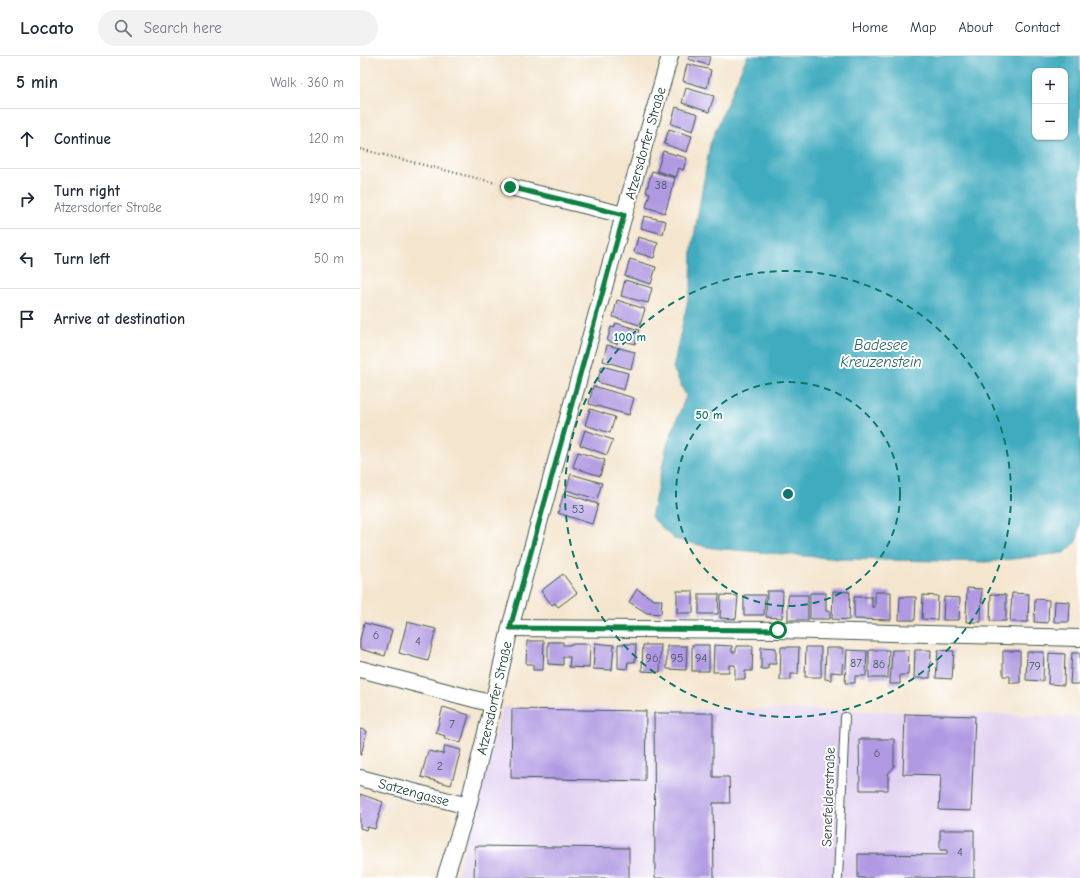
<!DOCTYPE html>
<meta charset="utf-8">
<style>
body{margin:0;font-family:"Comic Neue",sans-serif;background:#f2f2f3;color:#1f2937}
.controls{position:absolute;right:12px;top:12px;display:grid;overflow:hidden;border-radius:8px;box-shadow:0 1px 3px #0004}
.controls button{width:36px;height:36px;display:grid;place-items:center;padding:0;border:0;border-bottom:1px solid #e0e1e3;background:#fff;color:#1f2937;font:20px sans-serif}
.stop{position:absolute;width:12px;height:12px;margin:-9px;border:3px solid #0b8043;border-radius:50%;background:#fff}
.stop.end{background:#0b8043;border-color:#fff;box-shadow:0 1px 4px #0008}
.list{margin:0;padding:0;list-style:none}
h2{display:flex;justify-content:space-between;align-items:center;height:52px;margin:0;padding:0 16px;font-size:17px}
h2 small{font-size:13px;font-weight:400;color:#747a83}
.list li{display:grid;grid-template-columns:26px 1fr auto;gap:12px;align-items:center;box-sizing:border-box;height:60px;padding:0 16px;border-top:1px solid #e0e1e3}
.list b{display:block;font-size:15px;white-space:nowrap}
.list p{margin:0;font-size:13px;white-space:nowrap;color:#747a83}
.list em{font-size:13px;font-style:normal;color:#747a83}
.icon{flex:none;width:22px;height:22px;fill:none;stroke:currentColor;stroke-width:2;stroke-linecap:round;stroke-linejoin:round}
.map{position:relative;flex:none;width:720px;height:822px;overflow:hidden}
header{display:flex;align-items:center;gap:24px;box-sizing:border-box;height:56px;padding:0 20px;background:#fff;border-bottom:1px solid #e0e1e3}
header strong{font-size:19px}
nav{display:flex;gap:22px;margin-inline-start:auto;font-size:14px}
.search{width:280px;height:36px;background:#f2f2f3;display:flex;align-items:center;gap:10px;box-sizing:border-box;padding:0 14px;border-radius:22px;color:#747a83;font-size:15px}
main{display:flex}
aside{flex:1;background:#fff}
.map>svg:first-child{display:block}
.built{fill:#e3d3f2}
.water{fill:#3fabbf;stroke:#2f747a;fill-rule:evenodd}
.building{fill:#b099e2}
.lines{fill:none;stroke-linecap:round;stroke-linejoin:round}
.service-casing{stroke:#3f564b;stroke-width:10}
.minor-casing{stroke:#3f564b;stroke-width:18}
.path{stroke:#3f564b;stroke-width:2.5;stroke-dasharray:1 3;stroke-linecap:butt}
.service{stroke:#fff;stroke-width:8}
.minor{stroke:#fff;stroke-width:16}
.route{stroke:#0b8043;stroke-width:5}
.ring{fill:none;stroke:#0f766e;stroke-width:2;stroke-dasharray:7 5}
.labels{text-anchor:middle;stroke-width:4;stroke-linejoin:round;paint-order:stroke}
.number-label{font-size:12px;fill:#435460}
.street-label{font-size:14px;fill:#1f3d34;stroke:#fff}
.water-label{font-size:15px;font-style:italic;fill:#2a6465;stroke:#fff}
.centre{fill:#0f766e;stroke:#fff;stroke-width:2}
.ring-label{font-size:12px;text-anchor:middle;font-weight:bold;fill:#0f766e;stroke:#fff;stroke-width:4;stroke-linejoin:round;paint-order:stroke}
</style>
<header>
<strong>Locato</strong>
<div class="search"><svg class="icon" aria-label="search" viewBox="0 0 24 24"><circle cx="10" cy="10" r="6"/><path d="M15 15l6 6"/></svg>Search here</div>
<nav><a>Home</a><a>Map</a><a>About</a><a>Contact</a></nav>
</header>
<main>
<aside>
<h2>5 min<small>Walk · 360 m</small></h2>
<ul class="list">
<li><svg class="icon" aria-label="ahead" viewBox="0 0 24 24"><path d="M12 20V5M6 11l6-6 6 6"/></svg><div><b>Continue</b></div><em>120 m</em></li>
<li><svg class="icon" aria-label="right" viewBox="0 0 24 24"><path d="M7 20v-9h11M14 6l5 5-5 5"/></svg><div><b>Turn right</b><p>Atzersdorfer Straße</p></div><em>190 m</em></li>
<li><svg class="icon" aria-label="left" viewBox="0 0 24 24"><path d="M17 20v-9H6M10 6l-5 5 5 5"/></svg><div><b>Turn left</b></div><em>50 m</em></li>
<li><svg class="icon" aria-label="arrive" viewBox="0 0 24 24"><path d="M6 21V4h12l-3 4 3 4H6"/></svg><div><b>Arrive at destination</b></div></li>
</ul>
</aside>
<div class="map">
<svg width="720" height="822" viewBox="0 0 720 822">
<rect width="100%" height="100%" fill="#fff"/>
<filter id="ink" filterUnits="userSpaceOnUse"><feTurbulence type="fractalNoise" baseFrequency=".025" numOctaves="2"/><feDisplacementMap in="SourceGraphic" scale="8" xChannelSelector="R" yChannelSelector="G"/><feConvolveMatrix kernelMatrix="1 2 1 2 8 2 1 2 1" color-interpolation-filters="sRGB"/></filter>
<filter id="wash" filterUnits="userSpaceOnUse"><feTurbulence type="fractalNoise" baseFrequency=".012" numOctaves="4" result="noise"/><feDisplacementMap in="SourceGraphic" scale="16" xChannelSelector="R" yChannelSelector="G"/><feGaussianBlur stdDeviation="0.9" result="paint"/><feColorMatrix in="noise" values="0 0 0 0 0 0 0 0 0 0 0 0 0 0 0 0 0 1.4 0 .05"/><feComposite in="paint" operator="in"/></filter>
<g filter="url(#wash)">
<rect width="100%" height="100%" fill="#f4e5ce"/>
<polygon class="built" points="143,651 473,654 720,661 720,822 96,822"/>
<path class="water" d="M387 0H720V464C717 483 720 485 704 497L627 506 479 503 352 492 314 483 291 461 307 389 326 340 313 312 331 229 332 192 350 88ZM675 15H705V81H675Z"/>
<g id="blocks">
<g class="building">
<polygon points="329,0 350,0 348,9 328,3"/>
<polygon points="327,8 351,14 347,32 323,25"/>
<polygon points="326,32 354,40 349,56 322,47"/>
<polygon points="316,51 338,58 333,75 311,68"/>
<polygon points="309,73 332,80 327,96 304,88"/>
<polygon points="303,95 327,102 323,114 319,112 316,121 297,115"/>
<polygon points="292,115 315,122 305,157 286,151 290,137 286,136"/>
<polygon points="284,160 306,165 303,178 281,172"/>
<polygon points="278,181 298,187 294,202 274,196"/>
<polygon points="270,203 296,211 291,228 265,220"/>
<polygon points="265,224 292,232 288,247 261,240"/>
<polygon points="257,244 285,253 280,269 253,261"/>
<polygon points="256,267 279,274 275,288 259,283 257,288 247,285 251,271 254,272"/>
<polygon points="247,289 275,296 271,313 243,305"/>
<polygon points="242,310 268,317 264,334 237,326"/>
<polygon points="233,330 274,342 269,359 229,348"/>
<polygon points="230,353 255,361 250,377 225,369"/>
<polygon points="225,374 253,384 247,399 220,389"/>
<polygon points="218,396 245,404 240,420 213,411"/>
<polygon points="211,418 242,427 237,443 206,434"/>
<polygon points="204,437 238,448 232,468 198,457"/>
<polygon points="203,518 217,537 198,551 195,547 192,549 181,535"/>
<polygon points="607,532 622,533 621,566 606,566"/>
<polygon points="277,533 294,544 302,544 301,558 287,557 269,546"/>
<rect x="317" y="535" width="16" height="22"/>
<polygon points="407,535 423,535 422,562 406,561"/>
<polygon points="473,535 490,536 489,564 472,563"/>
<polygon points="515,536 531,536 531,564 494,563 494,541 512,541 512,551 515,551"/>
<polygon points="450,537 466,537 466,555 470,556 470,563 450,563"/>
<polygon points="652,537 669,538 668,566 650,566"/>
<polygon points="339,538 359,538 358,558 339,558"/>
<polygon points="631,538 646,539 646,565 630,565"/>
<polygon points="361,539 378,540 376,563 360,562"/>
<polygon points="384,539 405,539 404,559 384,559"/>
<rect x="428" y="539" width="20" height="25"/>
<polygon points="563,539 578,540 577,564 562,563"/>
<polygon points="540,541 556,541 555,564 539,564"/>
<polygon points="584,541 600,542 599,564 583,564"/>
<polygon points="675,543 689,544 688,567 674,566"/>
<polygon points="695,545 710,546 709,566 694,566"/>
<polygon points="47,566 76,573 68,605 39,597"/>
<polygon points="4,567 32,574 25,600 0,593 0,584"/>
<polygon points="167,585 184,585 183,614 173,614 173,608 166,608"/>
<polygon points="188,586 203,586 203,589 210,589 210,588 230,588 229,612 209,611 210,601 203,601 203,609 188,608"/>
<polygon points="235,587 254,589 252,614 233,613"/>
<polygon points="258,588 276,588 275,606 268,606 267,613 258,612"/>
<polygon points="283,589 301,589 300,616 282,615"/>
<rect x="332" y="589" width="17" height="26"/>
<polygon points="354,589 372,590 372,596 376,596 376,590 393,590 392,615 385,615 385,623 375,623 375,609 369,609 369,616 353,616"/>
<polygon points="307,590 327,590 326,614 307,613"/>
<polygon points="401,591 416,592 416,608 408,608 408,613 401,613"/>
<polygon points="421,591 439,591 438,618 431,618 431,624 420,624"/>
<polygon points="446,591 461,591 461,621 445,621"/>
<polygon points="466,592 483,592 482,617 471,616 471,624 465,623"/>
<polygon points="487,594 507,595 506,620 495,620 495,627 485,627"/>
<polygon points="509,594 529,594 528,622 509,622"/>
<polygon points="532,594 549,594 548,619 540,619 540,628 530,628"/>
<polygon points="555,594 571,594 570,622 554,622"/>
<polygon points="578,594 594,595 592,623 576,622"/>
<polygon points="643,595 660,595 660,627 650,627 650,620 643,620"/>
<polygon points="667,596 684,596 683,625 666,624"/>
<polygon points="689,597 705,598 704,629 688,628"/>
<polygon points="712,597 720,597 720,628 710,628"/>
<polygon points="83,651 109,659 101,687 84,682 85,680 76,677"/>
<polygon points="152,653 286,655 285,725 151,722"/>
<polygon points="294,657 353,657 353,721 369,721 370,747 353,747 354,822 295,822"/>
<polygon points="545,658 615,660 611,755 579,754 581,719 543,718"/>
<polygon points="0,673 7,675 1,699 0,699"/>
<polygon points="499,683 534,683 534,711 528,718 528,734 500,734"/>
<polygon points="85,690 101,694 91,729 61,721 68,695 83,698"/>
<polygon points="0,738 23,746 15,773 7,771 6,774 0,772"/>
<polygon points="580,774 614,774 614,822 498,822 498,798 587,799 587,794 580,794"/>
<polygon points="115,790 269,792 269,822 114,822"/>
</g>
</g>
</g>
<g filter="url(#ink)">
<use href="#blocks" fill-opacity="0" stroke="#3f564b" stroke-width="1"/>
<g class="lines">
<defs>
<polyline id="service" points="478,822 485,661"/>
<g id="minor">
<polyline points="150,131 264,159"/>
<polyline points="150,572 419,574 720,582"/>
<polyline points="0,613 133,648"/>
<polyline points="0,722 108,750"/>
<polyline points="85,822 108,750 133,648 150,572 264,159 310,0"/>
</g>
</defs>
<use href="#service" class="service-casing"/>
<use href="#minor" class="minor-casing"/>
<polyline class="path" points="0,93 136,127"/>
<use href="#service" class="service"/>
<use href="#minor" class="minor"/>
</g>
</g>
<g class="lines" filter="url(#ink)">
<polyline class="route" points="150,131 264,159 150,572 418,574"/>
</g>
<g class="ring">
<circle cx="428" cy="438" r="112"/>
<circle cx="428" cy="438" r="223"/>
</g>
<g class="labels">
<g class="number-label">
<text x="301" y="133">38</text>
<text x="218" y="457">53</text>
<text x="16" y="583">6</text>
<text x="58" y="589">4</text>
<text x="292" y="606">96</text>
<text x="317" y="606">95</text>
<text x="341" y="606">94</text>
<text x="496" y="611">87</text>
<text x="519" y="612">86</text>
<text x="675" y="614">79</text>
<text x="92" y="672">7</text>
<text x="517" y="701">6</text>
<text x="80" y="714">2</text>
<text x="600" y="800">4</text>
</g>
<g class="street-label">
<text transform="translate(285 87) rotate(-74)" y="5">Atzersdorfer Straße</text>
<text transform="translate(134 642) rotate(-77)" y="5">Atzersdorfer Straße</text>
<text transform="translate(54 736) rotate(15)" y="5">Satzengasse</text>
<text transform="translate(468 741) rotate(-88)" y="5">Senefelderstraße</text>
</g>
<g class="water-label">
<text x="521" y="294">Badesee<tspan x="521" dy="17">Kreuzenstein</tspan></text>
</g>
</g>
<circle cx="428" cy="438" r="6" class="centre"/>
<g class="ring-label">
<text x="270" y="285">100 m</text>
<text x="349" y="363">50 m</text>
</g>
</svg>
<div class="controls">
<button>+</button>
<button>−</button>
</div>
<div class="stop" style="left:418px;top:574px"></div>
<div class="stop end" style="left:150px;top:131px"></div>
</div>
</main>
